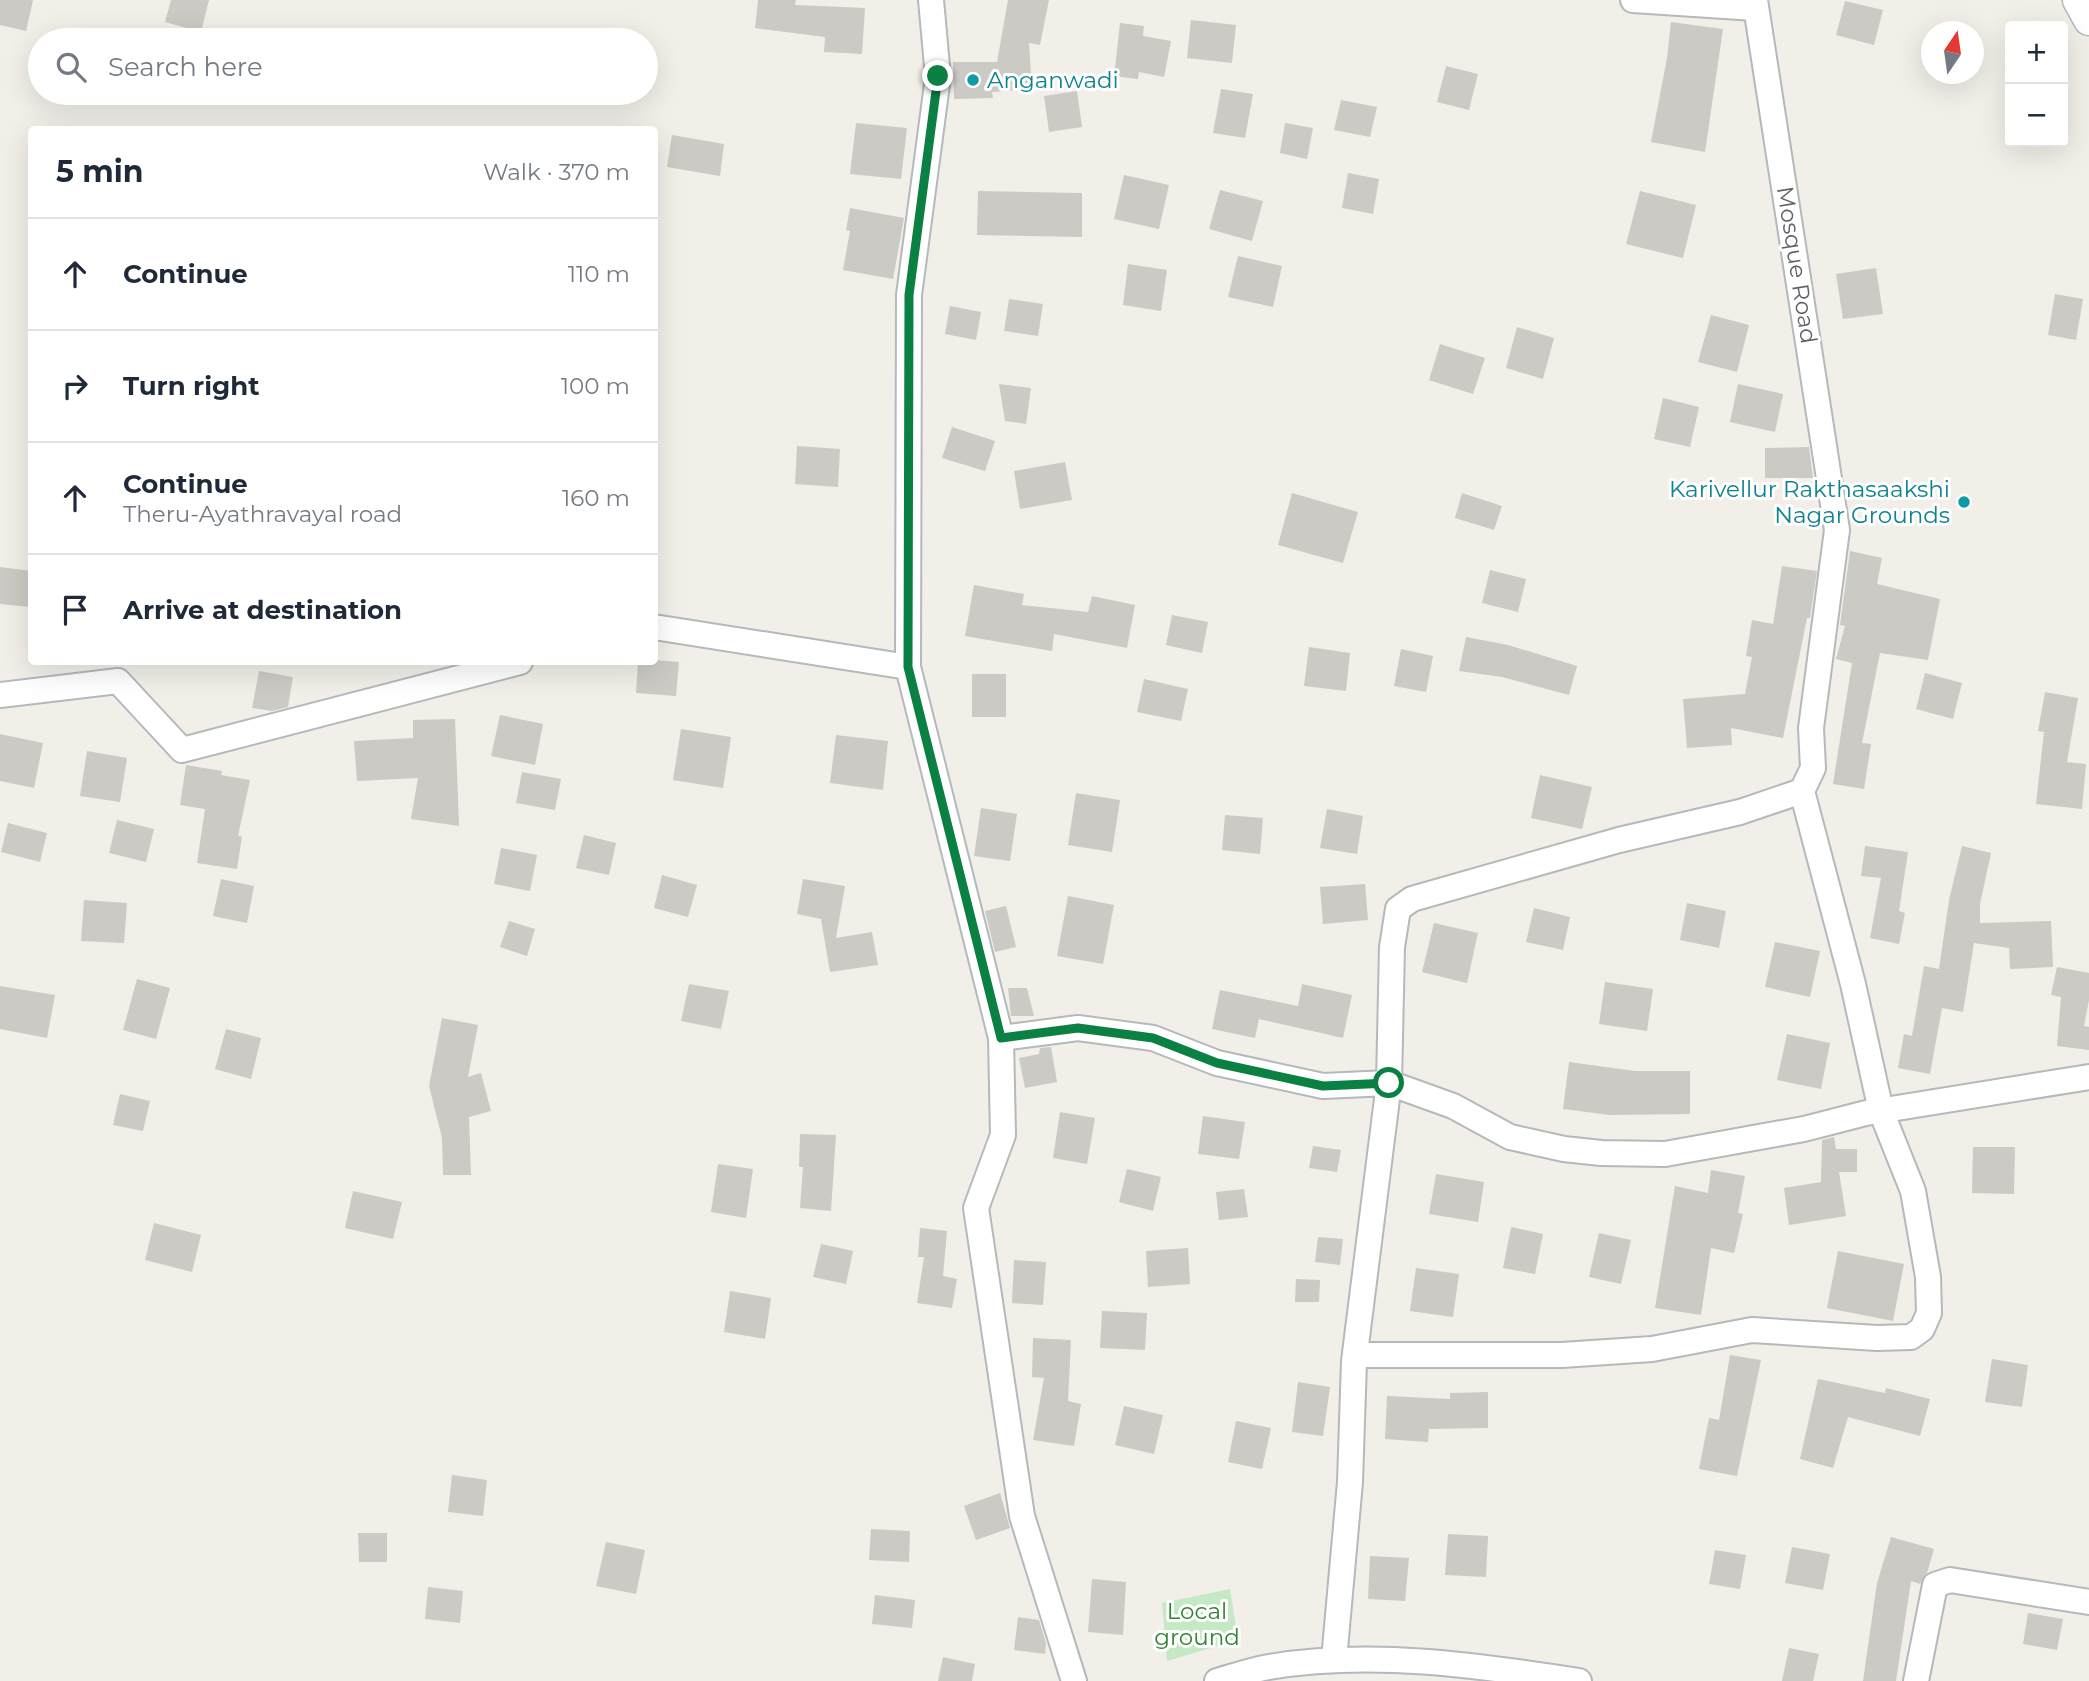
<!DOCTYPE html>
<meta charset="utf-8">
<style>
body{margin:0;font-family:Montserrat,sans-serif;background:#f2f2f3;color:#1f2937}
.controls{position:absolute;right:21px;top:21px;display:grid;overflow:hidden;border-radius:7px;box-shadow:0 7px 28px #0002}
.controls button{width:63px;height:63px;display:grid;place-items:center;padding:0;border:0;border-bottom:2px solid #e0e1e3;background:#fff;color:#1f2937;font:35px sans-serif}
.compass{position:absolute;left:1921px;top:21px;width:63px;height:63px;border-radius:50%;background:#fff;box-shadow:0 7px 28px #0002;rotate:13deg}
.stop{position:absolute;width:21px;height:21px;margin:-16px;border:5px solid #0b8043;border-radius:50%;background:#fff}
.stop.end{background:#0b8043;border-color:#fff;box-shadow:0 2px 7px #0008}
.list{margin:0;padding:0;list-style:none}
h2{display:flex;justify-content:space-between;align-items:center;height:91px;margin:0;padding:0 28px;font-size:30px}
h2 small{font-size:23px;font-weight:400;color:#747a83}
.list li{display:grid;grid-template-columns:46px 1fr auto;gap:21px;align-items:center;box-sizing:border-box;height:112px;padding:0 28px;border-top:2px solid #e0e1e3}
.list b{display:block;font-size:26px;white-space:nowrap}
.list p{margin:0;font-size:23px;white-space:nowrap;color:#747a83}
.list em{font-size:23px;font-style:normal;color:#747a83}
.icon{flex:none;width:38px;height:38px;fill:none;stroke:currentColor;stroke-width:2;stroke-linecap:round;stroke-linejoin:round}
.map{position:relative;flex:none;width:2089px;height:1681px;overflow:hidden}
.search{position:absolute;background:#fff;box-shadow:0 7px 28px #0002;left:28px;top:28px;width:630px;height:77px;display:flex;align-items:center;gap:18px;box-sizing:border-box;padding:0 24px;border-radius:38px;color:#747a83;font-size:26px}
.panel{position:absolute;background:#fff;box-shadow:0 7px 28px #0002;left:28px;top:126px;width:630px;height:539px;border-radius:7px}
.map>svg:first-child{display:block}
.green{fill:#c5e8c5}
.building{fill:#cccac5}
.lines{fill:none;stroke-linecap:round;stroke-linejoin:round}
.minor-casing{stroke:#b5b8bc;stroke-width:28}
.tertiary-casing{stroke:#b5b8bc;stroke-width:33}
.minor{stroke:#fff;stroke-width:24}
.tertiary{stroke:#fff;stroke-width:30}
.route{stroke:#0b8043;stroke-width:9}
.culture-dot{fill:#0f9aa8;stroke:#fff;stroke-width:2.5}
.labels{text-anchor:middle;stroke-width:6;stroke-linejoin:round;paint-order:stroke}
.culture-label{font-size:23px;fill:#0d838f;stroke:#fff;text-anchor:start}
.street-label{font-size:23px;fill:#5f6368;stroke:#fff}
.park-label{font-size:23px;fill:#348238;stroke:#fff}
</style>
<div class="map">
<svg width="2089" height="1681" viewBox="0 0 2089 1681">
<rect width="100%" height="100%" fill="#f1efe8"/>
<polygon class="green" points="1230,1589 1238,1640 1167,1661 1162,1603"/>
<g class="building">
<polygon points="0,0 33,0 26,31 0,25"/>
<polygon points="171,0 209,0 201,32 165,22"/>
<polygon points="758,0 796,0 795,5 865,8 862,54 824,52 825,37 755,28"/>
<polygon points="1008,0 1049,0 1040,45 1029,43 1032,89 992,92 993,98 954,99 953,62 997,62"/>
<polygon points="1845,1 1883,10 1874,45 1836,35"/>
<polygon points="1191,20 1236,25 1232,63 1187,58"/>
<polygon points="1671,22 1723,29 1705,152 1651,142 1667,58"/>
<polygon points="1120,23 1144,26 1143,36 1171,41 1164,77 1139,72 1138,79 1114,76"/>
<polygon points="1446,66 1478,74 1469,110 1437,102"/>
<polygon points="1221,89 1253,94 1245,138 1213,133"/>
<polygon points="1077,91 1082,127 1049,132 1044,96"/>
<polygon points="1341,100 1377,107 1370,137 1334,130"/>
<polygon points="856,123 907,128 901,179 850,174"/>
<polygon points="1285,123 1313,128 1307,159 1280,153"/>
<polygon points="672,135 724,144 720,176 667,167"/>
<polygon points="1348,173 1379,179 1373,214 1342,208"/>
<polygon points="1124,175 1169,185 1159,229 1114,219"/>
<polygon points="1220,190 1263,201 1252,241 1209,229"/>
<polygon points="978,191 1082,193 1082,237 977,235"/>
<polygon points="1640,191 1696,205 1683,258 1626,244"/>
<polygon points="850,208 904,218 893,279 843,270 850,231 846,230"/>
<polygon points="1238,256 1282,266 1273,307 1228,297"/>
<polygon points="1128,264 1167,270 1161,311 1123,305"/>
<polygon points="1876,268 1883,314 1843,319 1836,274"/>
<polygon points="2055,294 2083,299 2076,340 2048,335"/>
<polygon points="1009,299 1043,304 1038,336 1004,331"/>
<polygon points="950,306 981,312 976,340 945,334"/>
<polygon points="1711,315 1749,325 1737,372 1698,362"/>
<polygon points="1517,327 1554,338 1543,379 1506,368"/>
<polygon points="1440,344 1485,358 1473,394 1429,380"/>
<polygon points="999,384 1031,388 1026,424 1005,421"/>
<polygon points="1738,384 1783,394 1775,432 1730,422"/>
<polygon points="1663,398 1699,407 1690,447 1654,439"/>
<polygon points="952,427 995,441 985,471 942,458"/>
<polygon points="797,446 840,449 838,487 795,484"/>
<polygon points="1809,447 1813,478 1765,478 1765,448"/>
<polygon points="1065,462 1072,500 1020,509 1014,471"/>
<polygon points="1292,493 1358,512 1343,563 1278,545"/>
<polygon points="1462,493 1502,506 1494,530 1455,518"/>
<polygon points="1850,551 1882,558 1877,584 1940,599 1928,660 1880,653 1862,743 1871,744 1864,789 1833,784 1852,663 1836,659 1845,626 1840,625"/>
<polygon points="1782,566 1817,571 1810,618 1807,618 1783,738 1731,728 1732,745 1687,748 1683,699 1745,694 1752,657 1746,656 1752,620 1773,624"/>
<polygon points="0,567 32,571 29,607 0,604"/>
<polygon points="1490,570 1526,579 1518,612 1482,603"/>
<polygon points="974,585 1024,594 1022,605 1088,612 1092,596 1135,605 1127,648 1054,634 1052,651 965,636"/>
<polygon points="1172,615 1208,622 1202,653 1166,645"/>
<polygon points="1466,637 1508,645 1577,666 1569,695 1502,677 1459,671"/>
<polygon points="1309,647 1350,653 1346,691 1304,686"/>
<polygon points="1401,649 1433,656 1426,692 1394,686"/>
<polygon points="654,660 679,662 676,696 636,693 638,662"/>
<polygon points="259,671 293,677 288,707 272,711 252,708"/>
<polygon points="1925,673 1962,683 1953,719 1916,709"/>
<rect x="972" y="674" width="34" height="43"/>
<polygon points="1144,679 1188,689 1181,721 1137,712"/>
<polygon points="2045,692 2078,698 2067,762 2086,764 2082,809 2036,804 2044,732 2038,731"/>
<polygon points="500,715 543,724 535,765 491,756"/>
<polygon points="455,719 459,826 411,819 418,778 357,781 354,741 413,738 413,720"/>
<polygon points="681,729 731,737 723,788 673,780"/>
<polygon points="0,734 43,743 34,788 0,781"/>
<polygon points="836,735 888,741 883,790 830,783"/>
<polygon points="87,751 127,758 120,802 80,796"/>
<polygon points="186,765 222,771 221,775 250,780 238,836 242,836 237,869 197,863 205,809 180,805"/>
<polygon points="522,772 561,779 555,810 516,803"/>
<polygon points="1540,775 1592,787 1582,829 1531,818"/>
<polygon points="1076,793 1120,800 1112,852 1068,845"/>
<polygon points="981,808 1017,814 1010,861 974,856"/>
<polygon points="1327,809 1363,816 1357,854 1320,848"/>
<polygon points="1225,815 1263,818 1260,854 1222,850"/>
<polygon points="117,820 154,829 146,862 109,853"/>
<polygon points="8,823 47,833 40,862 1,852"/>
<polygon points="584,835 616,843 609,875 576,868"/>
<polygon points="1865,846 1908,852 1899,911 1905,913 1899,944 1870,938 1881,878 1861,876"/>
<polygon points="1962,846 1991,853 1980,904 1980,923 2051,921 2053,967 2010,969 2009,948 1974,943 1963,1012 1942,1008 1930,1074 1898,1068 1904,1034 1912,1036 1924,966 1939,969 1949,900"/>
<polygon points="501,848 537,855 530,891 494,884"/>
<polygon points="662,875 697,885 688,917 654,908"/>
<polygon points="221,879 254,886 247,923 213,916"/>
<polygon points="803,879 845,886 836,938 872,932 878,965 830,972 821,919 797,914"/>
<polygon points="1365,884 1368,920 1323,924 1320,887"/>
<polygon points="1068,896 1114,905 1103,964 1057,956"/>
<polygon points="84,900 127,903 124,943 81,941"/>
<polygon points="1687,903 1726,911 1719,948 1680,940"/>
<polygon points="1006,906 1016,947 995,952 985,911"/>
<polygon points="1534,908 1570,917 1563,950 1526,942"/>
<polygon points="509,921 535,929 527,956 500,947"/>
<polygon points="1434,923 1478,933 1467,983 1422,972"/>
<polygon points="1775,942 1820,951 1810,997 1765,987"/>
<polygon points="2057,967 2089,973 2089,1000 2084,1026 2089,1027 2089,1050 2057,1046 2061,997 2051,995"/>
<polygon points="137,979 170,988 156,1039 123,1030"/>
<polygon points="1605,982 1653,989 1647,1031 1599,1024"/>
<polygon points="689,984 729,991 721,1029 681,1021"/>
<polygon points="1302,984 1352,995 1343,1038 1259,1019 1255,1038 1212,1029 1220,990 1298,1006"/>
<polygon points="0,986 55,995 47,1038 0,1029"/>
<polygon points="1008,988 1027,988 1034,1016 1011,1016"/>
<polygon points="442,1018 478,1025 468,1077 481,1073 491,1111 469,1117 471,1175 443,1175 442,1138 429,1086"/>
<polygon points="226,1029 261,1038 251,1079 215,1069"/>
<polygon points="1787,1034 1830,1043 1821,1089 1777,1080"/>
<polygon points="1051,1047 1057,1082 1025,1088 1019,1058 1039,1054 1040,1048"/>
<polygon points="1569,1062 1635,1071 1690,1071 1690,1114 1610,1115 1563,1109"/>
<polygon points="120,1094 150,1101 143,1131 113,1125"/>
<polygon points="1060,1112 1095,1118 1087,1164 1053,1158"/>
<polygon points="1203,1116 1245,1122 1239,1159 1198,1154"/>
<polygon points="800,1134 836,1135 831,1211 800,1208 803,1167 799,1167"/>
<polygon points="1834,1137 1836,1149 1857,1149 1857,1172 1839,1172 1846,1216 1789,1225 1784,1188 1821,1182 1822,1140"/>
<polygon points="1313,1146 1341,1150 1337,1172 1309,1168"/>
<polygon points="1973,1147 2015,1147 2014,1194 1972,1193"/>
<polygon points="718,1164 753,1169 746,1218 711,1212"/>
<polygon points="1127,1169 1161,1177 1153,1211 1119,1202"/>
<polygon points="1711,1170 1745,1176 1738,1213 1743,1214 1734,1253 1711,1248 1701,1315 1655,1308 1675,1186 1708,1193"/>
<polygon points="1436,1174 1484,1182 1478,1222 1429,1214"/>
<polygon points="1244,1189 1248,1217 1219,1220 1216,1192"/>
<polygon points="353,1191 402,1202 393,1239 345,1228"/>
<polygon points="154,1223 201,1235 192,1272 145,1260"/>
<polygon points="1511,1227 1543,1234 1535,1274 1503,1268"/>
<polygon points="920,1228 947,1231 943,1276 957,1279 952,1308 917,1303 924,1257 918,1257"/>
<polygon points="1599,1233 1631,1240 1621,1284 1589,1277"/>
<polygon points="1318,1237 1343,1239 1340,1265 1315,1262"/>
<polygon points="821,1244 853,1251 846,1284 813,1277"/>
<polygon points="1188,1248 1190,1284 1148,1287 1146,1251"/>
<polygon points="1838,1251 1904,1264 1893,1321 1827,1308"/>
<polygon points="1014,1260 1046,1262 1043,1305 1012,1303"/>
<polygon points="1416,1268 1459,1274 1453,1317 1410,1311"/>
<polygon points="1296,1279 1320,1280 1319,1302 1295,1302"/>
<polygon points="730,1291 771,1298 765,1339 724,1332"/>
<polygon points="1102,1311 1147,1313 1145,1350 1100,1348"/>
<polygon points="1033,1338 1071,1340 1068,1401 1081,1404 1074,1446 1033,1440 1044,1378 1032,1377"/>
<polygon points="1730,1355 1761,1360 1737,1476 1699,1469 1709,1418 1719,1420"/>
<polygon points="1992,1359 2028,1365 2022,1407 1985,1402"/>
<polygon points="1818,1379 1885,1393 1886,1388 1930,1399 1920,1436 1848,1417 1833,1468 1800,1459"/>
<polygon points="1298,1382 1330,1387 1323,1436 1292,1432"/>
<polygon points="1488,1392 1488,1428 1429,1429 1428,1442 1385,1439 1387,1396 1450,1399 1450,1393"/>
<polygon points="1124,1406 1163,1415 1154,1454 1115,1445"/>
<polygon points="1236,1421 1271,1428 1262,1469 1228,1462"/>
<polygon points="452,1475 487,1480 483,1516 448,1512"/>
<polygon points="1000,1493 1010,1528 976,1540 964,1506"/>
<polygon points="871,1529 910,1531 909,1562 869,1560"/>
<polygon points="358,1533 387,1533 387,1562 359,1562"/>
<polygon points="1448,1534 1488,1536 1486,1577 1445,1575"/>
<polygon points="1891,1537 1934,1549 1927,1573 1920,1584 1911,1581 1896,1681 1863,1681 1877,1583"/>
<polygon points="606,1542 645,1550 636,1594 596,1586"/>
<polygon points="1792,1547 1830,1554 1823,1590 1785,1583"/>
<polygon points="1715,1550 1746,1555 1740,1589 1709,1584"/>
<polygon points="1370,1556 1409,1558 1405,1601 1368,1599"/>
<polygon points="1092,1579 1126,1582 1123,1635 1088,1632"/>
<polygon points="428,1587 463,1591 460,1623 425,1619"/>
<polygon points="875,1595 915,1600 912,1628 872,1624"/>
<polygon points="2028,1613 2063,1619 2057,1650 2023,1644"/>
<polygon points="1018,1617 1039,1620 1046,1643 1045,1654 1014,1650"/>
<polygon points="1789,1648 1819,1654 1813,1681 1782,1681"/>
<polygon points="943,1657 975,1664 972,1681 938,1681"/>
</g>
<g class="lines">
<defs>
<g id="minor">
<polyline points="1633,0 1755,8"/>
<polyline points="654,627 908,667 909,295 938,77 931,0"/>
<polyline points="908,667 1001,1038 1003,1135 976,1208 1022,1516 1074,1681"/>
<polyline points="0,695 118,681 182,750 520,662"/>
<polyline points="1001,1038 1078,1028 1153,1038 1217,1063 1323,1086 1389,1083 1453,1106 1510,1137 1564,1149 1601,1153 1665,1154 1804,1129 1866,1113 2089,1077"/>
<polyline points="1355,1355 1562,1355 1652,1349 1752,1330 1877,1338 1911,1337 1922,1329 1929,1313 1928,1277 1913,1191 1881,1111 1853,984 1802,791"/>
<polyline points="1334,1660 1350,1482 1354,1361 1389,1083 1392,947 1398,909 1412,899 1619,840 1740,812 1802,791 1813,768 1811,728 1837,530 1755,0"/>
<path d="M1217 1681C1234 1676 1251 1670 1269 1667 1370 1650 1478 1665 1579 1681"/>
<polyline points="1916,1681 1935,1585 1950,1580 2089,1602"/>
</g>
<polyline id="tertiary" points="2078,0 2089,20"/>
</defs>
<use href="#minor" class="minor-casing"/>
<use href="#tertiary" class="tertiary-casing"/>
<use href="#minor" class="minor"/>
<use href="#tertiary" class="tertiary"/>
</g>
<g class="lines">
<polyline class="route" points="938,76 909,295 908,667 1001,1038 1078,1028 1153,1038 1217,1063 1323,1086 1389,1083"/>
</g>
<g class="culture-dot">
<circle cx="973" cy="80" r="7"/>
<circle cx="1964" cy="502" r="7"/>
</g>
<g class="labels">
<g class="culture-label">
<text x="987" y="88">Anganwadi</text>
<text x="1950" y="497" text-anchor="end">Karivellur Rakthasaakshi<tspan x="1950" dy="26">Nagar Grounds</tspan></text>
</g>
<g class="street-label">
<text transform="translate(1797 265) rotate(81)" y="8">Mosque Road</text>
</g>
<g class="park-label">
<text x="1197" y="1619">Local<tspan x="1197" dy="26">ground</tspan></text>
</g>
</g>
</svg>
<div class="controls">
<button>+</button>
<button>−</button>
</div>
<svg class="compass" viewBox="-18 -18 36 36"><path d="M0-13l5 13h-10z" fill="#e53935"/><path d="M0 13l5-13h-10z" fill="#747a83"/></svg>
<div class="stop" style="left:1389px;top:1083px"></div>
<div class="stop end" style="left:938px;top:76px"></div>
<div class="search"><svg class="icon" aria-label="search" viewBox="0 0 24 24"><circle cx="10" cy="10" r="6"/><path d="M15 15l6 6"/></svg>Search here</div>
<section class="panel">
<h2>5 min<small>Walk · 370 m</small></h2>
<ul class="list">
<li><svg class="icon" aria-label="ahead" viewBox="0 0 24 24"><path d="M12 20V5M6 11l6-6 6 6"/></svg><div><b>Continue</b></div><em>110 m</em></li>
<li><svg class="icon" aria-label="right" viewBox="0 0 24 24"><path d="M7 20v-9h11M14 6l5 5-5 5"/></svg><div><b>Turn right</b></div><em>100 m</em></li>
<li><svg class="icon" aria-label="ahead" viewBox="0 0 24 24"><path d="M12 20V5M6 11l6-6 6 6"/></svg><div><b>Continue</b><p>Theru-Ayathravayal road</p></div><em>160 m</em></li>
<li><svg class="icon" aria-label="arrive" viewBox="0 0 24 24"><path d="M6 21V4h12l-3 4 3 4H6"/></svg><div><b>Arrive at destination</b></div></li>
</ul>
</section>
</div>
